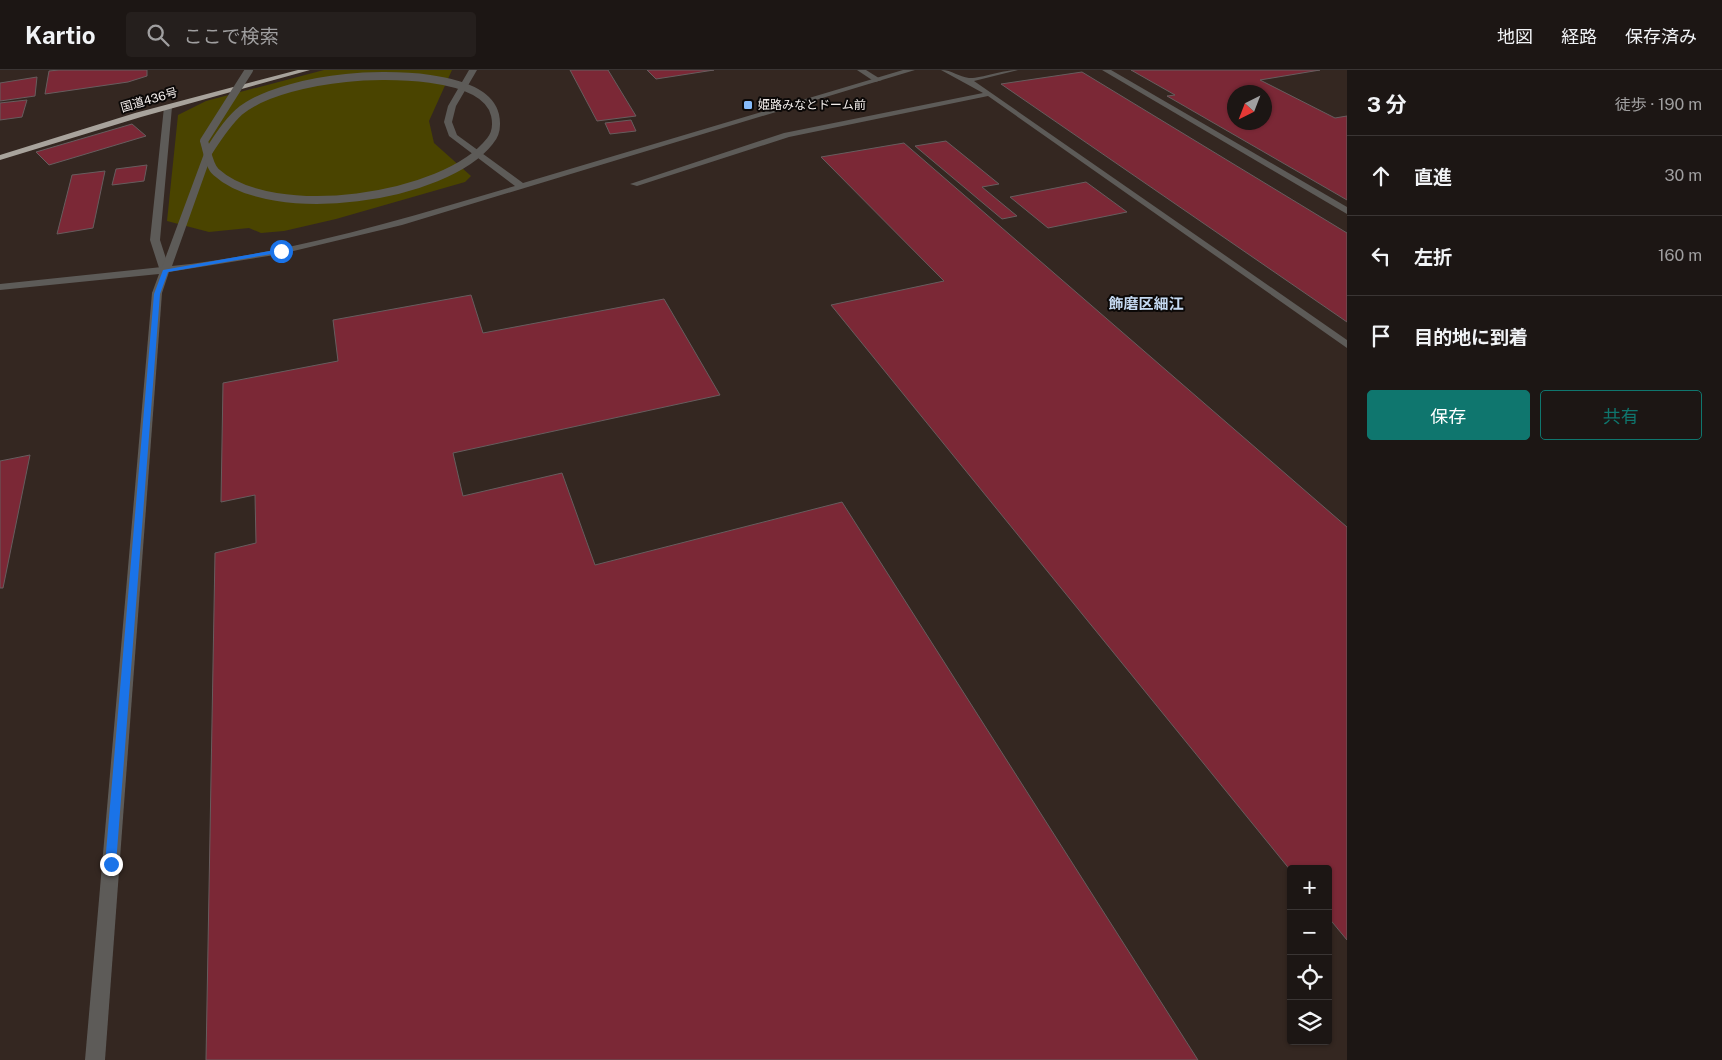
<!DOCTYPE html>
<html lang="ja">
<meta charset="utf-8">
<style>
body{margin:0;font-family:"Public Sans","Noto Sans JP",sans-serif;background:#251f1d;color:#f1f3f6}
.controls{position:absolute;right:15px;bottom:15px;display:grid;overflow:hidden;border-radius:5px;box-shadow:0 1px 4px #0004}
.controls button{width:45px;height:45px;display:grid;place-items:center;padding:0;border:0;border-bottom:1px solid #3a3534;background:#1c1614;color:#f1f3f6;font:25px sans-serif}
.compass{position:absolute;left:1227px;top:15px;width:45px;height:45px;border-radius:50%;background:#1c1614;box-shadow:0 1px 4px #0004;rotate:222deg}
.stop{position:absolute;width:15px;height:15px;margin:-11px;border:4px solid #1a73e8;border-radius:50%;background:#fff}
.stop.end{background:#1a73e8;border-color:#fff;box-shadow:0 1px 5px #0008}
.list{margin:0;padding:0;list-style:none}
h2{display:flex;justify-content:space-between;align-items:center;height:65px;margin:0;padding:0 20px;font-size:21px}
h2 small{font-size:16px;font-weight:400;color:#a09fa0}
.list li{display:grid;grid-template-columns:32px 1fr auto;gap:15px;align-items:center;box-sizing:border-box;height:80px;padding:0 20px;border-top:1px solid #3a3534}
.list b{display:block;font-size:19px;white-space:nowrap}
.list em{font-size:16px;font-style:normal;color:#a09fa0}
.actions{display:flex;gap:10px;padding:15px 20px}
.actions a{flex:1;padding:11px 0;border:1px solid #0f766e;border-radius:5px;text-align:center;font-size:18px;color:#0f766e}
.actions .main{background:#0f766e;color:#fff}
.icon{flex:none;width:28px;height:28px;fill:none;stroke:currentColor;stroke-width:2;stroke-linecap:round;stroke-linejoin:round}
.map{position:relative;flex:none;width:1347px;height:990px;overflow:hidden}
header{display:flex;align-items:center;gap:30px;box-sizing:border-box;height:70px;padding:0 25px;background:#1c1614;border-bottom:1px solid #3a3534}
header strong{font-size:24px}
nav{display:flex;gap:28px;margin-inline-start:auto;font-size:18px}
.search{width:350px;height:45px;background:#251f1d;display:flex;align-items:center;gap:12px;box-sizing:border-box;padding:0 18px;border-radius:5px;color:#a09fa0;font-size:19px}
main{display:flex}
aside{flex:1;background:#1c1614}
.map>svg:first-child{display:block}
.built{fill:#342721;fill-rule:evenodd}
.green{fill:#4a4400}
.building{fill:#7b2836;stroke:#675d5e;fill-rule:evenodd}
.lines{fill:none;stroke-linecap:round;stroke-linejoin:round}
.service{fill:#5d5b58;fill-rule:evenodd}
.minor{fill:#5d5b58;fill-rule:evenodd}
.tertiary{fill:#5d5b58;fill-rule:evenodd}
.trunk{fill:#a8a39c;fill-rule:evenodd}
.tertiary-bridge{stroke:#5d5b58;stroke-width:8}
.route{fill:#1a73e8}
.poi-dot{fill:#86bbfb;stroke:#0b0807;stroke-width:2}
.labels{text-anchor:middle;stroke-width:4;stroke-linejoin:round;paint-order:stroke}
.far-street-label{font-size:12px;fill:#f3edeb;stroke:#0b0807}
.far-poi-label{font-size:12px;fill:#f3edeb;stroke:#0b0807;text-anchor:start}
.far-quarter-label{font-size:15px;font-weight:bold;fill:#c6daf2;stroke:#0b0807}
</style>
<header>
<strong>Kartio</strong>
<div class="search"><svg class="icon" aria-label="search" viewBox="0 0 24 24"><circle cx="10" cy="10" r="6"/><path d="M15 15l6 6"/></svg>ここで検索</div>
<nav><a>地図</a><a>経路</a><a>保存済み</a></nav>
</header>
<main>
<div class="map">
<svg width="1347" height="990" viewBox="0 0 1347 990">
<rect width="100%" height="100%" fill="#251d1a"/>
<path class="built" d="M0 0H1347V990H0ZM1234 22H1264V52H1234ZM1291 799H1328V971H1291Z"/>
<polygon class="green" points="324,0 452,0 429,51 434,73 471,106 465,112 336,149 284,161 261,163 249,158 209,162 167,151 178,45 206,31"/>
<g class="building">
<polygon points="59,0 147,0 147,6 128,12 45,24 49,1"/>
<polygon points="570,0 608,0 636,46 597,51"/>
<polygon points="647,0 714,0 656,9"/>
<path d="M1131 0H1320L1260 10 1335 48 1347 46V130L1167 26 1175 25ZM1234 22H1264V52H1234Z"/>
<polygon points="1082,2 1347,163 1347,252 1001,14"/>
<polygon points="37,7 35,26 0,31 0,13"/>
<polygon points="27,30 22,47 0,50 0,33"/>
<polygon points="631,50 636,61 610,64 605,53"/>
<polygon points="132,54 146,66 49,95 36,82"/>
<polygon points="946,71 999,114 982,117 1017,146 1002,149 915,76"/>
<polygon points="904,73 1347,457 1347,870 1328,847 1328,799 1291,799 1291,801 831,235 944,211 821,87"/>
<polygon points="147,95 144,111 112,115 116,99"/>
<polygon points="105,101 93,158 57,164 72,105"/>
<polygon points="1086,112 1127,142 1048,158 1010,127"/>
<polygon points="471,225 483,263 664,229 720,325 453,383 463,426 562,403 595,495 842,432 1198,990 206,990 215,483 256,473 255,425 221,432 223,313 338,291 333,250"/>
<polygon points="30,385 3,518 0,518 0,391"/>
</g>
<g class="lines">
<g class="service">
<polygon points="857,0 866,0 882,10 875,12"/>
<path d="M941 0C952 0 959 7 969 8 979 9 1002 0 1018 0L974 11 1347 270V278L988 26 789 67 637 116 630 114 784 63 983 23Z"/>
<polygon points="1102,0 1111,0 1347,137 1347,144"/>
<polygon points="157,220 162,223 105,990 85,990 152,223"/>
</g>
<polygon class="minor" points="168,35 172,37 160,170 170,201 165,204 160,201 150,170 164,37"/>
<path class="tertiary" d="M469 0H477L456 36 452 52 457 65 523 113 903 0H915L402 155 281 184 169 202 162 223 157 226 152 223 159 204 0 220V214L162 197 205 81 209 79 213 81 172 196C288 184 403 149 515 116L449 66 444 52 448 36Z"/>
<polygon class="trunk" points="298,0 310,0 141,47 0,90 0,85 135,43"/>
<path class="tertiary-bridge" d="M209 81C218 67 227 53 239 42 264 21 315 11 346 8 381 4 485 2 495 45 497 54 496 64 490 71 445 129 272 153 216 102 209 96 207 80 204 71L249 0"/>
</g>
<polygon class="route" points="281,179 283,182 168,202 160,224 116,794 111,799 105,794 154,224 163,200"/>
<rect class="poi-dot" x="743" y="30" width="10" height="10" rx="2.5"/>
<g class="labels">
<g class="far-street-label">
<text transform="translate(149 30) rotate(-16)" y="4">国道436号</text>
</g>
<g class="far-poi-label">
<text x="758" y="39">姫路みなとドーム前</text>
</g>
<g class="far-quarter-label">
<text x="1146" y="239">飾磨区細江</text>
</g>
</g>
</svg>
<div class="controls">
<button>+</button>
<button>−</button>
<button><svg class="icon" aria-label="locate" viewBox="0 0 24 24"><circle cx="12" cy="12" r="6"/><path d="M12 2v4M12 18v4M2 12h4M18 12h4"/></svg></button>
<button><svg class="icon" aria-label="layers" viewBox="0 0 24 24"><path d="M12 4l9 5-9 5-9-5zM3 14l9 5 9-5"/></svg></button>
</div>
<svg class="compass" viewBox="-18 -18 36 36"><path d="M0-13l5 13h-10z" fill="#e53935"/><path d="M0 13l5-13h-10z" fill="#a09fa0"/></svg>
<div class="stop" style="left:281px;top:181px"></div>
<div class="stop end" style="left:111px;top:794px"></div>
</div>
<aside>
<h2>3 分<small>徒歩 · 190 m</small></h2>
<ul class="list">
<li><svg class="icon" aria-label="ahead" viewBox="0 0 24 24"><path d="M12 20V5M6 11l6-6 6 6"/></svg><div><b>直進</b></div><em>30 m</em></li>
<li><svg class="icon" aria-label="left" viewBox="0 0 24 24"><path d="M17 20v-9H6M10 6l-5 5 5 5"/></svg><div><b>左折</b></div><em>160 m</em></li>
<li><svg class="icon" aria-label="arrive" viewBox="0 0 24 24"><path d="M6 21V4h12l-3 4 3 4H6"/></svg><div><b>目的地に到着</b></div></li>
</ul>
<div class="actions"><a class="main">保存</a><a>共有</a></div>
</aside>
</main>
